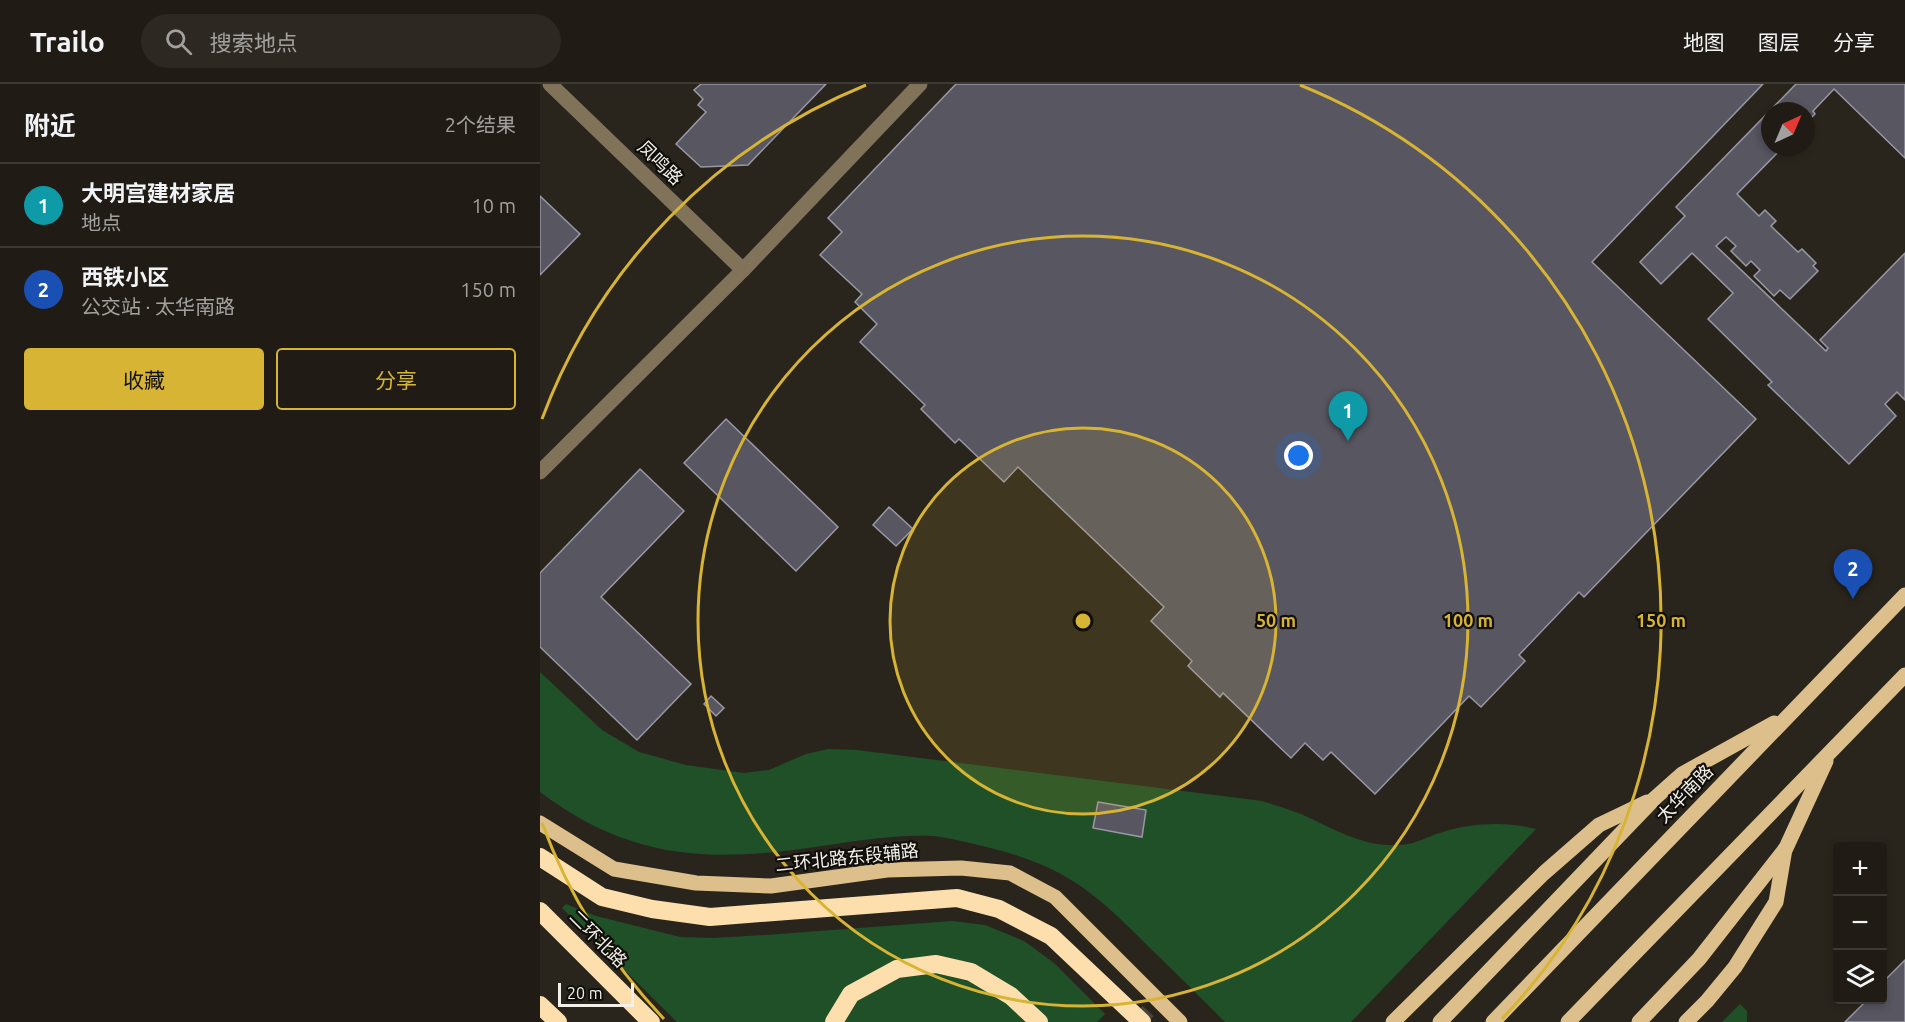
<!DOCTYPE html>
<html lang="zh">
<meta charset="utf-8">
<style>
body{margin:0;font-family:Ubuntu,"Noto Sans SC",sans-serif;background:#2d2922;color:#f1f3f6}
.controls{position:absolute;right:18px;bottom:18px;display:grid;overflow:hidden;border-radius:6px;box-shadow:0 3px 9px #0003}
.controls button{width:54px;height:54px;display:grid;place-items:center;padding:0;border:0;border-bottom:2px solid #3d3a34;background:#201c15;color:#f1f3f6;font:30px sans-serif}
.compass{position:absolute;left:1221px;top:18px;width:54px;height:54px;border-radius:50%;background:#201c15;box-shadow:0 3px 9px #0003;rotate:44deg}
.scale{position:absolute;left:18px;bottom:15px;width:76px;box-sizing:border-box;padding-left:6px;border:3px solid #f3f0ea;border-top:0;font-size:16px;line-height:21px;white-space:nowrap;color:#f3f0ea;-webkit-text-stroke:4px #110f0b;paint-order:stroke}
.you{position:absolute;left:759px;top:372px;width:21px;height:21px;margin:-15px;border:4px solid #fff;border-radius:50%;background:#1a73e8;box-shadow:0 0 0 9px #1a73e833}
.badge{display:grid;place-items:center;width:39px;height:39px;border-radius:50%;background:#d7b434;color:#fff;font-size:20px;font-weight:700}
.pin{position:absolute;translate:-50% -50px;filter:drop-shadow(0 2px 3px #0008)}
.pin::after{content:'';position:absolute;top:32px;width:21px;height:18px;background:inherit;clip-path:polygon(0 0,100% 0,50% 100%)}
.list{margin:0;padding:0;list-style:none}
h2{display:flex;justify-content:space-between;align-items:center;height:78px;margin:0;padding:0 24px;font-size:26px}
h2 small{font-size:20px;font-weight:400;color:#a2a1a0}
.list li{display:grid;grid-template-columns:39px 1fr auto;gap:18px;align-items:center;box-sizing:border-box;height:84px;padding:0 24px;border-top:2px solid #3d3a34}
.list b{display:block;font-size:22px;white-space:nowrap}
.list p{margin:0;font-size:20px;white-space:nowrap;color:#a2a1a0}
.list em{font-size:20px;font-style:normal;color:#a2a1a0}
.actions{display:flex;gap:12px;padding:18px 24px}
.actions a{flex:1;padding:14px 0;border:2px solid #d7b434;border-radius:6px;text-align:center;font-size:21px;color:#d7b434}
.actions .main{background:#d7b434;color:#111}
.icon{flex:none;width:33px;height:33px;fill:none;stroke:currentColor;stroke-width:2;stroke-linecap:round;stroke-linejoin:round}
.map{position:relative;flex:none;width:1365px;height:938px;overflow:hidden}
header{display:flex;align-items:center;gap:36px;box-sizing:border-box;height:84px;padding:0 30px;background:#201c15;border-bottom:2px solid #3d3a34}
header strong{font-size:28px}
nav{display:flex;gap:33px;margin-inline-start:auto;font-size:21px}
.search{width:420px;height:54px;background:#2d2922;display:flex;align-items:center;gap:15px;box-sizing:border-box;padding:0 21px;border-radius:33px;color:#a2a1a0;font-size:22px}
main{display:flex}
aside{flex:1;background:#201c15}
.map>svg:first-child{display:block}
.green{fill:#1f5027}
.building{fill:#575661;stroke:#9998a4;stroke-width:1.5}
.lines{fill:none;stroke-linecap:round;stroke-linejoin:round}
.minor-tunnel{stroke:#48433b;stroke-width:15;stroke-dasharray:15 8;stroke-linecap:butt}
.minor{stroke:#81725a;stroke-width:15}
.major{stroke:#ddbf8b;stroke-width:15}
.highway{stroke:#fcdfad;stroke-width:18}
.ring{fill:none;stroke:#d7b434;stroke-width:3}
.labels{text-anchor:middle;stroke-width:4.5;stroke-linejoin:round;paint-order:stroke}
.street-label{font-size:18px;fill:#f3f0ea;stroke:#110f0b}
.centre{fill:#d7b434;stroke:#110f0b;stroke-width:3}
.ring-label{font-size:18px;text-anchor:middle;font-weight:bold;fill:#d7b434;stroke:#110f0b;stroke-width:4.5;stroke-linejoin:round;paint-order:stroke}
</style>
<header>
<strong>Trailo</strong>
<div class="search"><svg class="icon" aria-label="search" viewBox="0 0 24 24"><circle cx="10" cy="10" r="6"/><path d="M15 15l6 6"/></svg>搜索地点</div>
<nav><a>地图</a><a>图层</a><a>分享</a></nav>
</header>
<main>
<aside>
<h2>附近<small>2个结果</small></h2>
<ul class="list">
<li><span class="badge" style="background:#0f9aa8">1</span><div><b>大明宫建材家居</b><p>地点</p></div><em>10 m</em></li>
<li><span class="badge" style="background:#1a4fb4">2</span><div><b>西铁小区</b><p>公交站 · 太华南路</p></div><em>150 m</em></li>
</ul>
<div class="actions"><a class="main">收藏</a><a>分享</a></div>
</aside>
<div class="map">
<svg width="1365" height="938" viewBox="0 0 1365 938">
<rect width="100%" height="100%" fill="#2a251c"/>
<g class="green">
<path d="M0 588 62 646 99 668 146 681 204 689 229 686 266 670 288 665 317 666 722 717C735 721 748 725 761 730 794 745 824 764 861 761 876 760 886 753 900 749 929 739 966 737 996 745L811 938H685C661 914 636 889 611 865 576 830 546 799 500 780 474 769 448 763 421 757 412 755 403 753 394 752 352 750 309 758 268 764 164 779 86 773 0 708Z"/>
<polygon points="26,820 56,832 140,853 173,854 226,851 412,837 445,841 484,857 514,879 565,930 557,938 137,938 22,824"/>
<polygon points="1200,920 1207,927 1207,938 1182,938"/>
</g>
<g class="building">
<polygon points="161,0 286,0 208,81 161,83 136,60 166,28 158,21 163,15 154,6"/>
<polygon points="416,0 1223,0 1052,178 1216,335 1044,513 1039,508 979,571 985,577 941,623 929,612 835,710 791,668 783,676 765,659 751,674 683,609 680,613 648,582 652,577 611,537 624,523 478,383 464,398 419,355 415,359 381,325 385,321 320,258 337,240 315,218 322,210 280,171 302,148 288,134"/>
<polygon points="1256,0 1365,0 1365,74 1294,5 1273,27 1275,30 1266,39 1266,27 1230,27 1230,63 1243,63 1197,110 1219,132 1225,126 1236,137 1231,142 1258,168 1262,165 1276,179 1273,182 1278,187 1250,215 1240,206 1234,212 1214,192 1220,186 1211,177 1206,182 1191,167 1196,162 1186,153 1176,162 1286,267 1288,264 1280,256 1365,169 1365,316 1357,308 1345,320 1356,332 1309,380 1228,301 1232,298 1168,235 1193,209 1152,169 1121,200 1100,178 1145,132 1136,123"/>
<polygon points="0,112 40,150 0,191"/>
<polygon points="186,335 298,443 256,487 144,379"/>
<polygon points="100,385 144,427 61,513 151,600 97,656 0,563 0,489"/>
<polygon points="349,423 373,445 356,462 333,441"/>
<polygon points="171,612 184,624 176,632 164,620"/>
<polygon points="558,718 606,726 602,753 553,744"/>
<polygon points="1365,876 1365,938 1305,938 1327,916 1342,916 1342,899"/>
</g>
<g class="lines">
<polyline class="minor-tunnel" points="598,938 611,924"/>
<g class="minor">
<polyline points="10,0 203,186"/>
<polyline points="0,388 203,186 380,0"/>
</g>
<g class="major">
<polyline points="0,739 74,785 156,799 231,802 347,786 421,784 470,789 515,813 640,938"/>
<polyline points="853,938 1004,789 1059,741 1107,718"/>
<polyline points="900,938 1115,714 1142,690 1234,639"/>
<polyline points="953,938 1365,511"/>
<polyline points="1028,938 1365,591"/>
<polyline points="1099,938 1159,875 1246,764 1286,677"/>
<polyline points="1146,938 1167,917 1195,883 1236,818 1245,765"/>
</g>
<g class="highway">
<polyline points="0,773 62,813 112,825 170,833 417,814 459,825 511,852 602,938"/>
<polyline points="0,827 111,938"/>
<polyline points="0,921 18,938"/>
<polyline points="294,938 311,910 357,885 396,880 431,888 471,912 499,938"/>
</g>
</g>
<circle cx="543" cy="537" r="193" fill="#d7b434" fill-opacity=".12"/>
<g class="ring">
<circle cx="543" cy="537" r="193"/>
<circle cx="543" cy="537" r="385"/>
<path d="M124 935A578 578 0 0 1 2 739M2 335A578 578 0 0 1 326 1M760 1A578 578 0 0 1 962 935"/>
</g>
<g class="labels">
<g class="street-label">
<text transform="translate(120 79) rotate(44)" y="6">凤鸣路</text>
<text transform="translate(1145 710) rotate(-46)" y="6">太华南路</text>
<text transform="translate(307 774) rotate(-6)" y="6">二环北路东段辅路</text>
<text transform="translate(58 855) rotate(45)" y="6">二环北路</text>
</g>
</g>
<circle cx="543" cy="537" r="9" class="centre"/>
<g class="ring-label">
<text x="736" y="543">50 m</text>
<text x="928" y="543">100 m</text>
<text x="1121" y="543">150 m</text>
</g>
</svg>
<div class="controls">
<button>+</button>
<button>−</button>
<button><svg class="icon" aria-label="layers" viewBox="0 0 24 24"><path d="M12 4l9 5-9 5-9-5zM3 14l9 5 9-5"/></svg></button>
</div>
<svg class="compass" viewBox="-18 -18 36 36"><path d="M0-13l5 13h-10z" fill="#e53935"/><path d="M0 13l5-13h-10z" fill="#a2a1a0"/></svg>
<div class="scale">20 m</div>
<div class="you"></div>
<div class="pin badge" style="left:808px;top:357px;background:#0f9aa8">1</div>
<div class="pin badge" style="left:1313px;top:515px;background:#1a4fb4">2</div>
</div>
</main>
